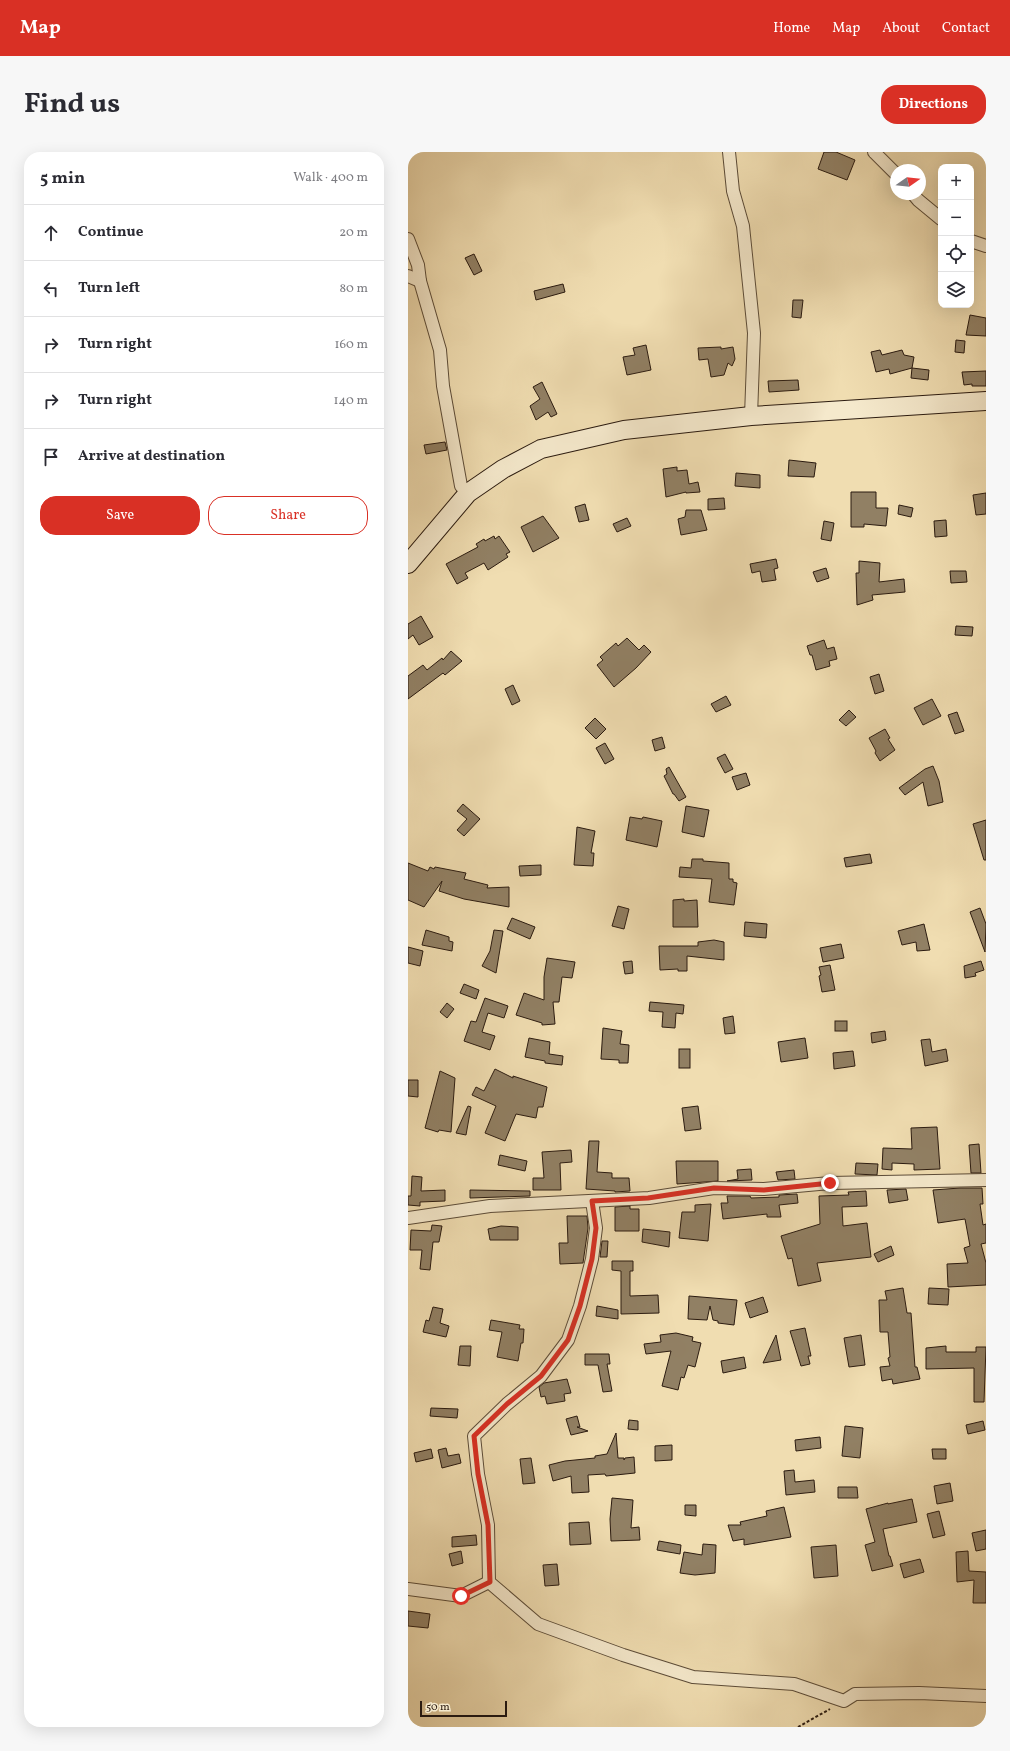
<!DOCTYPE html>
<meta charset="utf-8">
<style>
body{margin:0;font-family:Vollkorn,serif;background:#f7f7f7;color:#2b2b33}
.controls{position:absolute;right:12px;top:12px;display:grid;overflow:hidden;border-radius:8px;box-shadow:0 4px 16px #0002}
.controls button{width:36px;height:36px;display:grid;place-items:center;padding:0;border:0;border-bottom:1px solid #e1e1e2;background:#fff;color:#2b2b33;font:20px sans-serif}
.compass{position:absolute;left:482px;top:12px;width:36px;height:36px;border-radius:50%;background:#fff;box-shadow:0 4px 16px #0002;rotate:76deg}
.scale{position:absolute;left:12px;bottom:10px;width:87px;box-sizing:border-box;padding-left:4px;border:2px solid #2b1b10;border-top:0;font-size:11px;line-height:14px;white-space:nowrap;color:#2b1b10;-webkit-text-stroke:3px #f5e9cc;paint-order:stroke}
.stop{position:absolute;width:12px;height:12px;margin:-9px;border:3px solid #d93025;border-radius:50%;background:#fff}
.stop.end{background:#d93025;border-color:#fff;box-shadow:0 1px 4px #0008}
.list{margin:0;padding:0;list-style:none}
h2{display:flex;justify-content:space-between;align-items:center;height:52px;margin:0;padding:0 16px;font-size:17px}
h2 small{font-size:13px;font-weight:400;color:#7c7c81}
.list li{display:grid;grid-template-columns:26px 1fr auto;gap:12px;align-items:center;box-sizing:border-box;height:56px;padding:0 16px;border-top:1px solid #e1e1e2}
.list b{display:block;font-size:15px;white-space:nowrap}
.list em{font-size:13px;font-style:normal;color:#7c7c81}
.actions{display:flex;gap:8px;padding:12px 16px}
.actions a{flex:1;padding:9px 0;border:1px solid #d93025;border-radius:16px;text-align:center;font-size:14px;color:#d93025}
.actions .main{background:#d93025;color:#fff}
.icon{flex:none;width:22px;height:22px;fill:none;stroke:currentColor;stroke-width:2;stroke-linecap:round;stroke-linejoin:round}
.map{position:relative;flex:none;width:578px;height:1575px;overflow:hidden;border-radius:16px}
header{display:flex;align-items:center;gap:24px;box-sizing:border-box;height:56px;padding:0 20px;background:#d93025;color:#fff}
header strong{font-size:19px}
nav{display:flex;gap:22px;margin-inline-start:auto;font-size:14px}
.intro{display:flex;align-items:center;justify-content:space-between;box-sizing:border-box;height:96px;padding:0 24px}
h1{margin:0;font-size:28px}
.button{padding:10px 18px;border-radius:16px;background:#d93025;color:#fff;font-size:14px;font-weight:700}
main{display:flex;gap:24px;padding:0 24px}
aside{flex:1;background:#fff;border-radius:16px;box-shadow:0 4px 16px #0002}
.map>svg:first-child{display:block}
.building{fill:#918064;stroke:#2b1b10}
.lines{fill:none;stroke-linecap:round;stroke-linejoin:round}
.street-casing{stroke:#5c4c38;stroke-width:14}
.secondary-casing{stroke:#2b1b10;stroke-width:20}
.path{stroke:#2b1b10;stroke-width:2;stroke-dasharray:3 2;stroke-linecap:butt}
.street{stroke:#f5e9cc;stroke-width:12}
.secondary{stroke:#f5e9cc;stroke-width:18}
.route{stroke:#d93025;stroke-width:5}
</style>
<header>
<strong>Map</strong>
<nav><a>Home</a><a>Map</a><a>About</a><a>Contact</a></nav>
</header>
<div class="intro"><h1>Find us</h1><a class="button">Directions</a></div>
<main>
<aside>
<h2>5 min<small>Walk · 400 m</small></h2>
<ul class="list">
<li><svg class="icon" aria-label="ahead" viewBox="0 0 24 24"><path d="M12 20V5M6 11l6-6 6 6"/></svg><div><b>Continue</b></div><em>20 m</em></li>
<li><svg class="icon" aria-label="left" viewBox="0 0 24 24"><path d="M17 20v-9H6M10 6l-5 5 5 5"/></svg><div><b>Turn left</b></div><em>80 m</em></li>
<li><svg class="icon" aria-label="right" viewBox="0 0 24 24"><path d="M7 20v-9h11M14 6l5 5-5 5"/></svg><div><b>Turn right</b></div><em>160 m</em></li>
<li><svg class="icon" aria-label="right" viewBox="0 0 24 24"><path d="M7 20v-9h11M14 6l5 5-5 5"/></svg><div><b>Turn right</b></div><em>140 m</em></li>
<li><svg class="icon" aria-label="arrive" viewBox="0 0 24 24"><path d="M6 21V4h12l-3 4 3 4H6"/></svg><div><b>Arrive at destination</b></div></li>
</ul>
<div class="actions"><a class="main">Save</a><a>Share</a></div>
</aside>
<div class="map">
<svg width="578" height="1575" viewBox="0 0 578 1575">
<rect width="100%" height="100%" fill="#f0ddb1"/>
<filter id="stains"><feTurbulence type="fractalNoise" baseFrequency=".005" numOctaves="4"/><feColorMatrix values="0 0 0 0 .2 0 0 0 0 .09 0 0 0 0 .02 0 0 0 .5 -.17"/></filter>
<radialGradient id="worn" r=".72"><stop offset=".6" stop-color="#630" stop-opacity="0"/><stop offset="1" stop-color="#630" stop-opacity=".3"/></radialGradient>
<g class="building">
<polygon points="416,0 428,0 447,8 439,28 410,17"/>
<polygon points="66,102 74,119 66,123 57,106"/>
<polygon points="155,132 157,140 128,148 126,139"/>
<polygon points="385,148 395,148 393,166 384,165"/>
<polygon points="562,163 578,166 578,184 558,183"/>
<polygon points="548,188 557,189 556,201 547,200"/>
<polygon points="238,193 243,218 219,223 215,205 227,203 225,196"/>
<polygon points="313,195 313,197 325,195 327,207 324,214 320,211 316,223 303,225 300,207 291,208 290,196"/>
<polygon points="472,198 474,203 494,198 496,203 506,205 504,216 482,222 481,217 468,220 463,200"/>
<polygon points="504,216 521,218 520,228 503,226"/>
<polygon points="578,219 578,234 564,234 564,232 556,233 554,220"/>
<polygon points="390,228 391,238 361,240 360,229"/>
<polygon points="134,230 149,262 143,265 140,260 128,268 122,254 132,247 125,235"/>
<polygon points="37,290 39,298 18,302 16,293"/>
<polygon points="381,308 408,311 406,325 380,324"/>
<polygon points="269,315 269,319 279,318 281,332 290,330 292,340 278,341 278,340 258,345 255,317"/>
<polygon points="328,321 352,323 352,336 327,334"/>
<polygon points="443,340 468,340 468,356 480,356 478,374 456,372 456,375 443,375"/>
<polygon points="578,341 578,362 568,363 565,343"/>
<polygon points="316,346 317,357 300,358 300,347"/>
<polygon points="177,352 181,368 171,370 167,355"/>
<polygon points="491,353 505,356 503,365 490,362"/>
<polygon points="278,358 293,358 299,378 273,383 270,367 277,365"/>
<polygon points="135,364 151,386 125,400 113,375"/>
<polygon points="219,366 223,374 209,380 205,372"/>
<polygon points="538,368 539,384 527,385 526,369"/>
<polygon points="416,369 426,371 423,389 413,387"/>
<polygon points="86,384 87,387 91,384 102,400 98,402 100,405 80,418 76,411 57,421 60,426 49,432 38,412 70,395 68,392 76,387 77,389"/>
<polygon points="368,407 370,416 366,417 368,428 354,430 352,419 344,421 342,412"/>
<polygon points="451,409 472,411 471,430 496,427 497,440 464,443 465,448 449,453 448,421 451,421"/>
<polygon points="418,416 421,426 409,430 405,420"/>
<polygon points="542,419 558,419 559,430 543,431"/>
<polygon points="13,464 25,485 11,493 5,483 0,487 0,472"/>
<polygon points="548,474 565,475 564,484 547,483"/>
<polygon points="219,486 231,498 236,493 243,500 228,516 206,535 189,513 195,508 192,505 208,491 210,494"/>
<polygon points="416,488 419,497 426,495 429,507 421,509 422,514 408,518 404,503 402,503 399,494"/>
<polygon points="43,499 54,509 37,523 35,521 0,547 0,524 15,513 19,518 34,506 35,508"/>
<polygon points="471,522 476,539 467,542 462,525"/>
<polygon points="105,533 112,549 104,553 97,537"/>
<polygon points="318,544 323,553 308,560 303,552"/>
<polygon points="524,547 533,564 515,573 506,556"/>
<polygon points="441,558 448,565 438,574 431,568"/>
<polygon points="549,560 556,579 547,582 540,563"/>
<polygon points="187,566 198,577 188,587 177,576"/>
<polygon points="477,577 482,586 480,587 487,598 472,609 467,601 468,599 461,586"/>
<polygon points="254,585 257,596 247,599 244,588"/>
<polygon points="197,591 206,607 197,612 188,596"/>
<polygon points="317,602 325,617 317,621 309,606"/>
<polygon points="525,614 531,629 535,650 520,654 515,630 497,643 491,636 517,617"/>
<polygon points="261,615 278,645 271,649 266,642 265,642 256,624 259,622 258,617"/>
<polygon points="338,621 342,633 329,638 324,625"/>
<polygon points="55,652 72,667 56,684 49,678 59,667 49,659"/>
<polygon points="278,654 301,658 296,685 274,680"/>
<polygon points="222,665 234,667 235,665 254,669 249,695 218,688"/>
<polygon points="578,668 578,708 576,708 565,672"/>
<polygon points="169,675 187,679 183,701 186,701 185,714 166,713"/>
<polygon points="462,702 464,711 438,715 436,706"/>
<polygon points="284,707 295,707 295,709 321,711 321,727 325,727 325,730 329,731 326,753 301,750 304,727 271,725 272,715 283,716"/>
<polygon points="0,711 20,719 22,715 26,717 27,715 58,721 56,727 80,733 79,736 101,735 101,755 56,747 31,739 34,729 16,755 0,748"/>
<polygon points="133,713 133,723 112,724 111,714"/>
<polygon points="276,747 276,749 289,748 290,775 265,775 265,748"/>
<polygon points="210,754 221,757 216,777 204,774"/>
<polygon points="572,756 578,772 577,800 562,760"/>
<polygon points="104,766 127,775 122,787 99,777"/>
<polygon points="337,770 359,772 358,786 336,784"/>
<polygon points="516,772 522,798 509,799 508,790 494,793 490,779"/>
<polygon points="18,778 41,785 41,789 45,790 44,799 14,793"/>
<polygon points="86,778 95,779 88,821 74,814 82,799"/>
<polygon points="306,788 316,790 316,808 279,804 279,819 270,819 270,817 252,818 251,794 290,794 290,790"/>
<polygon points="433,792 436,806 415,810 412,796"/>
<polygon points="0,795 15,799 12,814 0,811"/>
<polygon points="139,806 167,810 164,826 154,825 151,850 145,850 147,872 134,873 134,871 108,863 116,841 136,848 136,825"/>
<polygon points="224,809 225,821 217,822 215,810"/>
<polygon points="573,809 576,818 567,821 568,824 557,826 556,814"/>
<polygon points="422,813 427,838 414,840 411,824 413,823 411,815"/>
<polygon points="56,832 71,838 68,847 52,841"/>
<polygon points="77,846 100,854 96,866 80,861 74,880 87,884 82,898 56,889 63,869 68,870"/>
<polygon points="242,850 276,853 275,862 268,861 267,876 254,875 255,860 241,859"/>
<polygon points="39,851 46,857 39,866 32,860"/>
<polygon points="325,864 327,881 317,882 315,866"/>
<rect x="427" y="869" width="12" height="10"/>
<polygon points="195,876 214,879 212,892 221,893 220,911 211,911 211,908 193,907"/>
<polygon points="477,879 478,888 464,891 463,881"/>
<polygon points="121,886 142,890 141,902 155,904 154,913 137,911 137,909 117,905"/>
<polygon points="397,886 400,906 373,910 370,890"/>
<polygon points="522,887 524,900 538,897 540,909 517,914 513,888"/>
<rect x="271" y="897" width="11" height="19"/>
<polygon points="445,899 447,914 426,917 425,901"/>
<polygon points="87,917 105,926 105,924 139,935 135,955 130,955 128,966 108,962 97,989 77,981 88,954 64,943 68,935 76,939"/>
<polygon points="32,919 47,926 43,980 31,978 30,980 17,976"/>
<polygon points="0,928 10,928 10,945 0,944"/>
<polygon points="60,954 63,955 58,983 48,981"/>
<polygon points="290,954 293,977 277,979 274,956"/>
<polygon points="529,975 532,1017 506,1018 506,1012 484,1011 484,1018 474,1017 475,996 504,997 503,976"/>
<polygon points="181,989 191,989 189,1020 204,1021 204,1026 221,1026 222,1039 207,1040 207,1039 178,1037"/>
<polygon points="571,992 573,1021 563,1021 561,993"/>
<polygon points="163,998 164,1010 152,1011 153,1038 125,1038 125,1026 136,1026 134,1000"/>
<polygon points="92,1003 119,1009 117,1019 90,1013"/>
<polygon points="268,1009 310,1009 310,1029 269,1032"/>
<polygon points="448,1011 470,1012 469,1023 447,1022"/>
<polygon points="343,1017 344,1028 319,1029 330,1027 329,1018"/>
<polygon points="386,1018 387,1027 370,1028 368,1020"/>
<polygon points="4,1024 14,1025 13,1039 37,1038 37,1049 12,1050 12,1054 0,1053 0,1044 3,1044"/>
<polygon points="552,1036 574,1036 575,1052 572,1052 575,1073 578,1072 578,1091 573,1092 578,1111 578,1133 540,1135 539,1112 560,1111 556,1096 562,1094 557,1067 530,1071 525,1038"/>
<polygon points="498,1037 500,1048 481,1051 479,1038"/>
<polygon points="62,1038 122,1039 122,1044 62,1046"/>
<polygon points="458,1039 459,1054 434,1055 435,1074 459,1071 463,1105 409,1111 413,1129 390,1134 384,1106 380,1107 373,1084 412,1072 411,1044 441,1043 440,1040"/>
<polygon points="389,1042 390,1051 371,1053 373,1065 359,1065 359,1062 315,1067 313,1051 320,1051 319,1044 342,1044 343,1046 371,1045 371,1043"/>
<polygon points="303,1052 300,1089 271,1086 274,1060 287,1060 287,1053"/>
<polygon points="222,1054 222,1057 231,1057 231,1079 207,1079 207,1055"/>
<polygon points="159,1064 179,1064 180,1076 175,1111 152,1112 151,1091 160,1091"/>
<polygon points="24,1073 34,1074 31,1090 25,1090 22,1118 12,1117 14,1098 2,1098 3,1078 23,1079"/>
<polygon points="93,1074 110,1075 110,1088 82,1088 80,1077"/>
<polygon points="235,1077 262,1080 261,1095 234,1090"/>
<polygon points="194,1089 200,1089 199,1105 192,1105"/>
<polygon points="483,1094 486,1103 470,1110 466,1102"/>
<polygon points="204,1109 225,1109 225,1119 222,1119 222,1144 250,1143 251,1161 213,1162 213,1119 204,1118"/>
<polygon points="495,1136 499,1161 503,1161 507,1215 509,1215 512,1227 485,1232 484,1227 474,1229 472,1215 482,1214 480,1206 482,1205 480,1180 472,1180 471,1148 479,1148 477,1139"/>
<polygon points="521,1136 541,1137 540,1153 520,1152"/>
<polygon points="281,1144 329,1148 326,1173 310,1171 310,1169 305,1168 302,1154 299,1168 280,1167"/>
<polygon points="355,1145 360,1160 342,1166 337,1151"/>
<polygon points="189,1154 210,1158 210,1167 188,1164"/>
<polygon points="25,1155 35,1157 32,1171 41,1174 38,1185 15,1180 18,1168 21,1169"/>
<polygon points="83,1168 112,1173 111,1177 116,1177 115,1191 113,1191 110,1209 89,1205 94,1180 81,1178"/>
<polygon points="397,1176 403,1204 400,1204 402,1212 393,1214 382,1179"/>
<polygon points="268,1181 285,1185 284,1189 293,1191 287,1215 280,1213 276,1226 273,1225 270,1238 254,1234 263,1199 238,1202 236,1192 253,1190 252,1183"/>
<polygon points="368,1183 373,1208 355,1211"/>
<polygon points="453,1183 457,1213 441,1215 436,1186"/>
<polygon points="52,1194 63,1194 62,1214 50,1213"/>
<polygon points="538,1194 538,1200 568,1200 568,1195 578,1195 576,1250 566,1250 566,1216 518,1217 518,1196"/>
<polygon points="177,1202 201,1202 202,1212 199,1212 204,1239 195,1240 190,1213 177,1213"/>
<polygon points="336,1205 338,1216 315,1221 313,1209"/>
<polygon points="159,1227 163,1241 156,1242 157,1249 139,1252 137,1244 133,1245 131,1235 136,1231"/>
<polygon points="23,1256 50,1257 49,1266 22,1264"/>
<polygon points="169,1264 172,1275 169,1275 180,1279 163,1283 158,1267"/>
<polygon points="221,1268 230,1269 230,1278 220,1277"/>
<polygon points="575,1269 577,1278 560,1282 558,1273"/>
<polygon points="437,1274 455,1276 452,1306 434,1304"/>
<polygon points="208,1281 210,1306 216,1306 216,1308 217,1306 226,1305 227,1321 198,1324 197,1322 180,1323 181,1340 164,1341 163,1324 145,1329 141,1313 157,1309 187,1306 187,1304 199,1302"/>
<polygon points="412,1285 413,1296 388,1299 387,1288"/>
<polygon points="264,1293 264,1308 247,1309 247,1294"/>
<polygon points="38,1296 40,1304 51,1302 53,1311 34,1316 30,1298"/>
<polygon points="23,1297 25,1306 8,1310 6,1301"/>
<polygon points="524,1297 538,1297 538,1307 525,1307"/>
<polygon points="123,1306 127,1331 115,1332 112,1307"/>
<polygon points="386,1318 387,1330 406,1328 407,1340 378,1343 376,1319"/>
<polygon points="542,1331 545,1349 529,1352 526,1334"/>
<polygon points="430,1335 449,1335 450,1346 430,1346"/>
<polygon points="204,1346 225,1348 223,1376 231,1375 232,1388 203,1389 202,1367"/>
<polygon points="504,1347 509,1370 475,1377 481,1404 482,1404 485,1414 464,1419 457,1393 467,1390 458,1357 480,1351 480,1352"/>
<polygon points="277,1353 288,1353 288,1364 277,1363"/>
<polygon points="376,1355 383,1385 336,1393 336,1387 325,1389 320,1373 333,1373 332,1370 359,1364 358,1359"/>
<polygon points="531,1359 537,1383 525,1386 519,1362"/>
<polygon points="181,1370 183,1392 162,1393 161,1371"/>
<polygon points="578,1378 578,1397 568,1399 564,1381"/>
<polygon points="68,1383 69,1393 44,1395 44,1385"/>
<polygon points="251,1389 273,1393 272,1402 249,1398"/>
<polygon points="295,1392 308,1393 307,1421 287,1423 272,1421 276,1400 294,1403"/>
<polygon points="428,1393 430,1424 406,1426 403,1395"/>
<polygon points="53,1399 55,1411 44,1414 41,1402"/>
<polygon points="560,1399 561,1419 578,1420 578,1451 565,1451 566,1428 549,1430 548,1400"/>
<polygon points="512,1407 516,1420 496,1426 492,1412"/>
<polygon points="149,1412 151,1433 137,1434 135,1413"/>
<polygon points="0,1459 22,1462 20,1476 0,1474"/>
</g>
<g class="lines">
<defs>
<g id="street">
<polyline points="321,0 325,39 335,74 346,181 343,264"/>
<polyline points="466,0 488,22"/>
<polyline points="505,42 510,48 533,67"/>
<polyline points="0,87 10,113 12,129 32,198 35,234 53,334 60,341"/>
<polyline points="563,89 578,94"/>
<polyline points="0,124 12,129"/>
<polyline points="184,1049 188,1076 184,1107 172,1154 160,1188 133,1224 99,1252 66,1284 70,1322 80,1373 81,1430 130,1472 215,1503 285,1525 386,1532 436,1549 447,1542 511,1541 578,1544"/>
<polyline points="0,1066 82,1054 241,1046 306,1036 356,1037 422,1031 578,1028"/>
<polyline points="0,1437 53,1444 81,1430"/>
</g>
<polyline id="secondary" points="0,412 60,341 95,317 133,297 216,278 343,264 578,249"/>
</defs>
<use href="#street" class="street-casing"/>
<use href="#secondary" class="secondary-casing"/>
<polyline class="path" points="390,1575 422,1557"/>
<use href="#street" class="street"/>
<use href="#secondary" class="secondary"/>
</g>
<g class="lines">
<polyline class="route" points="53,1444 82,1430 80,1373 70,1322 66,1284 99,1252 133,1224 160,1188 172,1154 184,1107 188,1076 184,1049 240,1046 306,1036 356,1038 422,1031"/>
</g>
<rect width="100%" height="100%" filter="url(#stains)"/>
<rect width="100%" height="100%" fill="url(#worn)"/>
</svg>
<div class="controls">
<button>+</button>
<button>−</button>
<button><svg class="icon" aria-label="locate" viewBox="0 0 24 24"><circle cx="12" cy="12" r="6"/><path d="M12 2v4M12 18v4M2 12h4M18 12h4"/></svg></button>
<button><svg class="icon" aria-label="layers" viewBox="0 0 24 24"><path d="M12 4l9 5-9 5-9-5zM3 14l9 5 9-5"/></svg></button>
</div>
<svg class="compass" viewBox="-18 -18 36 36"><path d="M0-13l5 13h-10z" fill="#e53935"/><path d="M0 13l5-13h-10z" fill="#7c7c81"/></svg>
<div class="scale">50 m</div>
<div class="stop" style="left:53px;top:1444px"></div>
<div class="stop end" style="left:422px;top:1031px"></div>
</div>
</main>
